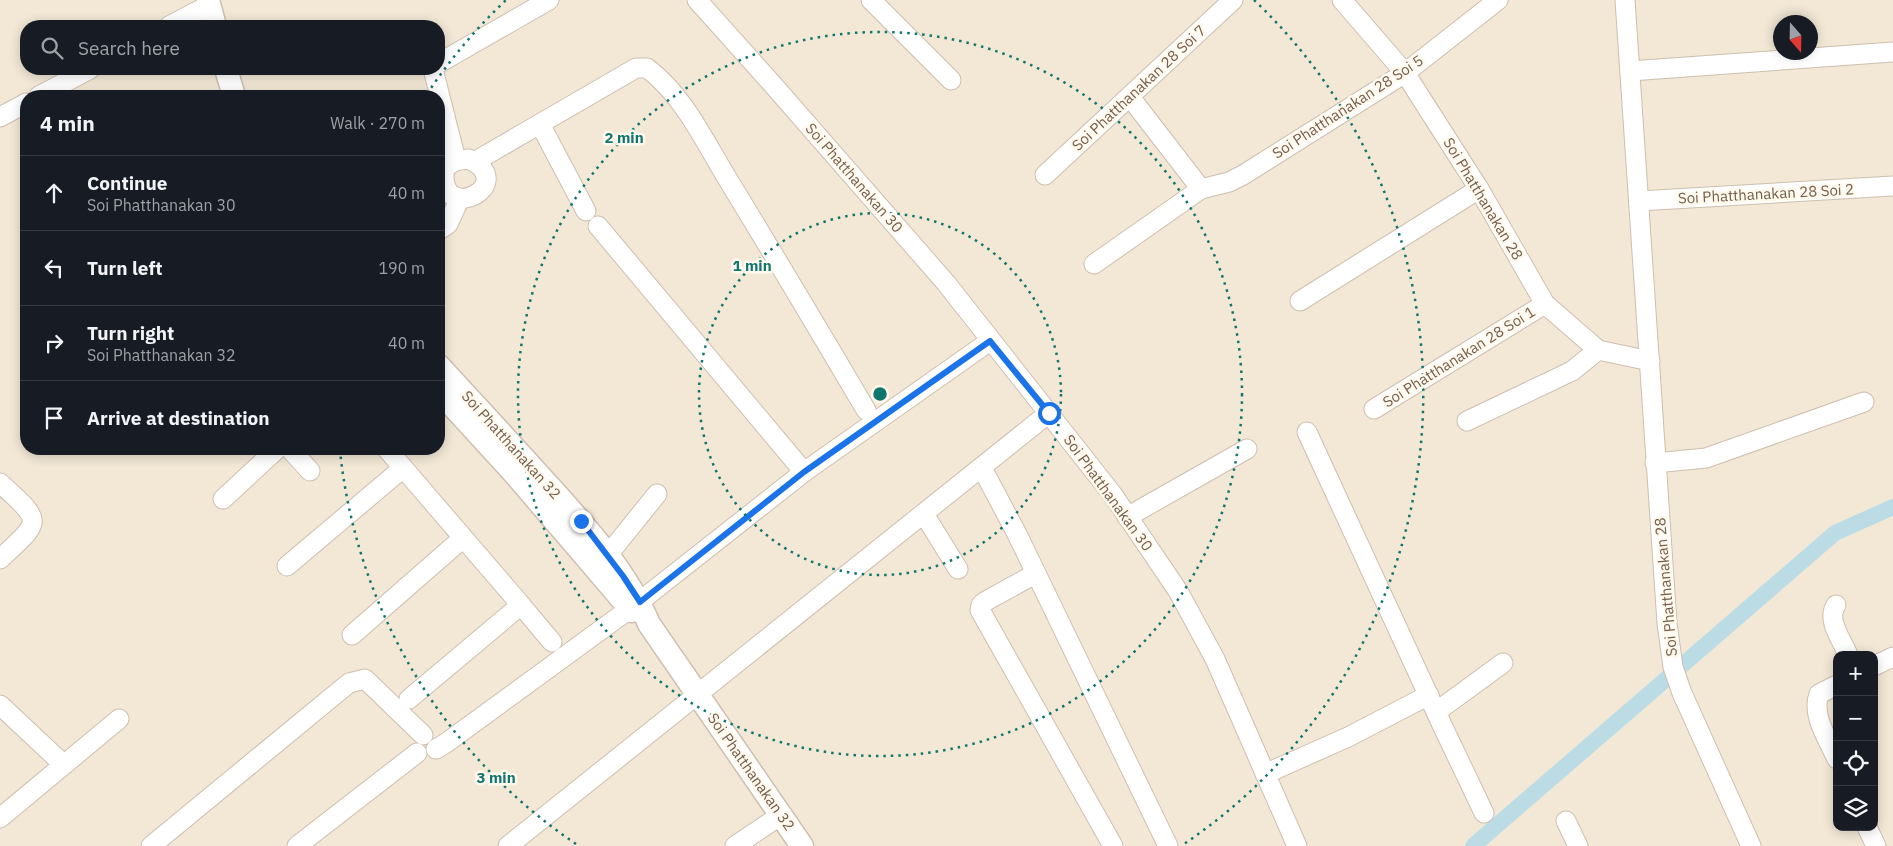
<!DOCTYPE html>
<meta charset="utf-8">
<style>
body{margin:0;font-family:"IBM Plex Sans",sans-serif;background:#20242c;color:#f1f3f6}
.controls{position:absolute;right:15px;bottom:15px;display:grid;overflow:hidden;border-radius:10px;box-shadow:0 2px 12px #0003}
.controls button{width:45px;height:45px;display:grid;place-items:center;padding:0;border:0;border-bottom:1px solid #363941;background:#171b24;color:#f1f3f6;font:25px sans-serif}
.compass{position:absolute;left:1773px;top:15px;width:45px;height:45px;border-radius:50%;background:#171b24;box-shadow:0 2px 12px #0003;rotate:160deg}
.stop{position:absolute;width:15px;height:15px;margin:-11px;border:4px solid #1a73e8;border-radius:50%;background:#fff}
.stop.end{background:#1a73e8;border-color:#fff;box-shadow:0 1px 5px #0008}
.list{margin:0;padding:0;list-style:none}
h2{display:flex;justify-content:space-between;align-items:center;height:65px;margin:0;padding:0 20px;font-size:21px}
h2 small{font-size:16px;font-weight:400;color:#9ea1a6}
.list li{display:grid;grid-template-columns:32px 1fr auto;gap:15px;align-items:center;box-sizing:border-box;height:75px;padding:0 20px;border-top:1px solid #363941}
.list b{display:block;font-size:19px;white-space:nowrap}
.list p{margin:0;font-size:16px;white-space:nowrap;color:#9ea1a6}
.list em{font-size:16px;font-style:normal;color:#9ea1a6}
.icon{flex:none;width:28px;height:28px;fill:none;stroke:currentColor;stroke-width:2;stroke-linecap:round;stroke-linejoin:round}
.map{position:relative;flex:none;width:1893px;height:846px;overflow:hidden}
.search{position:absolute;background:#171b24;box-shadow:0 2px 12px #0003;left:20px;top:20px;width:425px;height:55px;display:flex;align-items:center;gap:12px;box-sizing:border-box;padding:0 18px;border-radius:20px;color:#9ea1a6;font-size:19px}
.panel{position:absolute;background:#171b24;box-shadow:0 2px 12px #0003;left:20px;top:90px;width:425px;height:365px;border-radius:20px}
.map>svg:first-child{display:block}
.residential{fill:#f3e8d6;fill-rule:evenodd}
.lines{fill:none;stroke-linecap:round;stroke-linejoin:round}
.canal{stroke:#bcdce5;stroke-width:16}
.minor-casing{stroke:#cebeae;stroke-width:21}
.tertiary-casing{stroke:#cebeae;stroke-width:25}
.minor{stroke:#fff;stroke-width:19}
.tertiary{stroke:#fff;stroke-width:22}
.route{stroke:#1a73e8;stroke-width:6}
.ring{fill:none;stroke:#0f766e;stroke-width:2.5;stroke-dasharray:2.5 5}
.labels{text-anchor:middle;stroke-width:5;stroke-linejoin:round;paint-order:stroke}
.street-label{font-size:15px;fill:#755e4c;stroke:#fff9ee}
.centre{fill:#0f766e;stroke:#fff9ee;stroke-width:2.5}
.ring-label{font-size:15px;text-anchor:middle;font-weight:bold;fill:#0f766e;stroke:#fff9ee;stroke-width:5;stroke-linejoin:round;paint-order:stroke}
</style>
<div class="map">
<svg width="1893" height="846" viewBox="0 0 1893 846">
<rect width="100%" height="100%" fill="#fcf5e8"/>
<path class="residential" d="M0 0H1893V846H0ZM1780 22H1810V52H1780ZM26 26H439V69H26ZM26 96H439V449H26ZM1837 655H1874V827H1837Z"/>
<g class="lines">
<polyline class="canal" points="1473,846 1835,533 1893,507"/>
<defs>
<g id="minor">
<polyline points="697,0 774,86 946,283 1113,495 1178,591 1215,659 1297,846"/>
<polyline points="871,0 951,80"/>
<polyline points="1342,0 1405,73 1479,189 1545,304 1598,350 1650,361"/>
<polyline points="1625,0 1667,623 1673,667 1682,693 1751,846"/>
<polyline points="169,26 209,5"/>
<polyline points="439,63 549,0"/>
<polyline points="433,69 456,160"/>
<polyline points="1630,71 1893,52"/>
<polyline points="39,96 90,69"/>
<polyline points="1130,97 1201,189"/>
<polyline points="0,117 26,103"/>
<polyline points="540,124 586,211"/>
<path d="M469 159C520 184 441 226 444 172 449 161 457 160 469 159Z"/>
<path d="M474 162 636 68H647C683 95 704 140 727 178 774 255 820 332 866 410"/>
<polyline points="1045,175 1233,0"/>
<polyline points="1639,201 1893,186"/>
<polyline points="598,226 804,472"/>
<polyline points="439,230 448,224 460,198"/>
<polyline points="1094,264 1201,189 1229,182 1243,175 1405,73 1498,0"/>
<polyline points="1300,301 1479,189"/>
<polyline points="1374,409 1545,304"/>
<polyline points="1467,421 1572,371 1598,350"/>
<polyline points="1307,432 1443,727 1484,813"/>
<polyline points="290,449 310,471"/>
<polyline points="387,449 521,605"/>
<polyline points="1655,463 1706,458 1864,402"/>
<polyline points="982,468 1017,534 1168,846"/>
<path d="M0 483C44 523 42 520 0 559"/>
<polyline points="223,499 277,449"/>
<polyline points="924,514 958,569"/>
<polyline points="1127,517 1247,449"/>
<polyline points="607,556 657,494"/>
<polyline points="287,566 403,468"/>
<polyline points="1035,574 986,601 981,605 980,610 1113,846"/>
<path d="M1836 605C1826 620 1842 640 1848 655"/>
<polyline points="352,635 463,538"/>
<polyline points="1874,666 1893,657"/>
<path d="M1837 685 1819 694C1811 715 1828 739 1837 759"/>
<polyline points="409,699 521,605 552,642"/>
<polyline points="0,705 63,764"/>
<polyline points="1436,712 1503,663"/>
<polyline points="436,749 446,743 639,602 804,472 990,341"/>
<polyline points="1265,774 1348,737 1429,695"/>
<polyline points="0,818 119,719"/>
<polyline points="1566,821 1578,846"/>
<polyline points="1867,827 1876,846"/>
<polyline points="151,846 349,683 365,679 423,735"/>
<polyline points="297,846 417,753"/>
<polyline points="508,846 1049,413"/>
<polyline points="735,846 781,815"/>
</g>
<g id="tertiary">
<polyline points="208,0 215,26"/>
<polyline points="226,69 234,96"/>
<path d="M439 366C476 406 513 446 549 486 587 528 627 572 649 624L802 846"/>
<polyline points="439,391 514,473 632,611"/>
</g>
</defs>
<use href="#minor" class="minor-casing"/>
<use href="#tertiary" class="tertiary-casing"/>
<use href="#minor" class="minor"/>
<use href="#tertiary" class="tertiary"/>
</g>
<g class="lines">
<polyline class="route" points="581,521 623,576 640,602 804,472 990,341 1049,413"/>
</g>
<g class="ring">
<circle cx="880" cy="394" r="181"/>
<circle cx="880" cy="394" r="362"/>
<path d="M576 844A543 543 0 0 1 340 451M427 94A543 543 0 0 1 506 0M1254 0A543 543 0 0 1 1184 844"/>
</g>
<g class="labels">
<g class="street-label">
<text transform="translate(1139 88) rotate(-43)" y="5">Soi Phatthanakan 28 Soi 7</text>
<text transform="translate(1348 107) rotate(-33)" y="5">Soi Phatthanakan 28 Soi 5</text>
<text transform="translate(854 178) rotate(49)" y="5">Soi Phatthanakan 30</text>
<text transform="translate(1766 194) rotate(-3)" y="5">Soi Phatthanakan 28 Soi 2</text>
<text transform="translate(1483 199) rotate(59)" y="5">Soi Phatthanakan 28</text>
<text transform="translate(1459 357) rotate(-32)" y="5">Soi Phatthanakan 28 Soi 1</text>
<text transform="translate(511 445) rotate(48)" y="5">Soi Phatthanakan 32</text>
<text transform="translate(1108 493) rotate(54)" y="5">Soi Phatthanakan 30</text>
<text transform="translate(1666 587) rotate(-95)" y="5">Soi Phatthanakan 28</text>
<text transform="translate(751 772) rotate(55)" y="5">Soi Phatthanakan 32</text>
</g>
</g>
<circle cx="880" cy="394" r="8" class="centre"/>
<g class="ring-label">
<text x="624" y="143">2 min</text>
<text x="752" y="271">1 min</text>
<text x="496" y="783">3 min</text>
</g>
</svg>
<div class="controls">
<button>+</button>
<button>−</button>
<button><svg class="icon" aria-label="locate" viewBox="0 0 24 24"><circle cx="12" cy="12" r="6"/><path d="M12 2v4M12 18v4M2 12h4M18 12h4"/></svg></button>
<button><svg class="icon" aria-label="layers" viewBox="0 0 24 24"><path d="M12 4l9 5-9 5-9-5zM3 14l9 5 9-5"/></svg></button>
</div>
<svg class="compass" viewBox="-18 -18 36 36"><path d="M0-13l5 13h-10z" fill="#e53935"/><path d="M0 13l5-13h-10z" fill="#9ea1a6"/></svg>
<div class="stop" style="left:1049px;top:413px"></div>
<div class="stop end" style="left:581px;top:521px"></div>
<div class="search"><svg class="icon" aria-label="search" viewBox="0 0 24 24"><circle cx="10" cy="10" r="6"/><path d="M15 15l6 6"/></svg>Search here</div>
<section class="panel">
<h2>4 min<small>Walk · 270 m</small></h2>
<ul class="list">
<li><svg class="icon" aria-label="ahead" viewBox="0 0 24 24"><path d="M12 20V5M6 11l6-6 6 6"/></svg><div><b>Continue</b><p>Soi Phatthanakan 30</p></div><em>40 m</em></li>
<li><svg class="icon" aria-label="left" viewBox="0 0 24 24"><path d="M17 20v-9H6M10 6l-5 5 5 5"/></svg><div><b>Turn left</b></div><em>190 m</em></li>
<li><svg class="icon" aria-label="right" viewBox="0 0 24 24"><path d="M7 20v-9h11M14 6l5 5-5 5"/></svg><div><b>Turn right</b><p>Soi Phatthanakan 32</p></div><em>40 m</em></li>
<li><svg class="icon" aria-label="arrive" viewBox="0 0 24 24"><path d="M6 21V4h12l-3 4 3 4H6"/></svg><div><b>Arrive at destination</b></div></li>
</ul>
</section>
</div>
